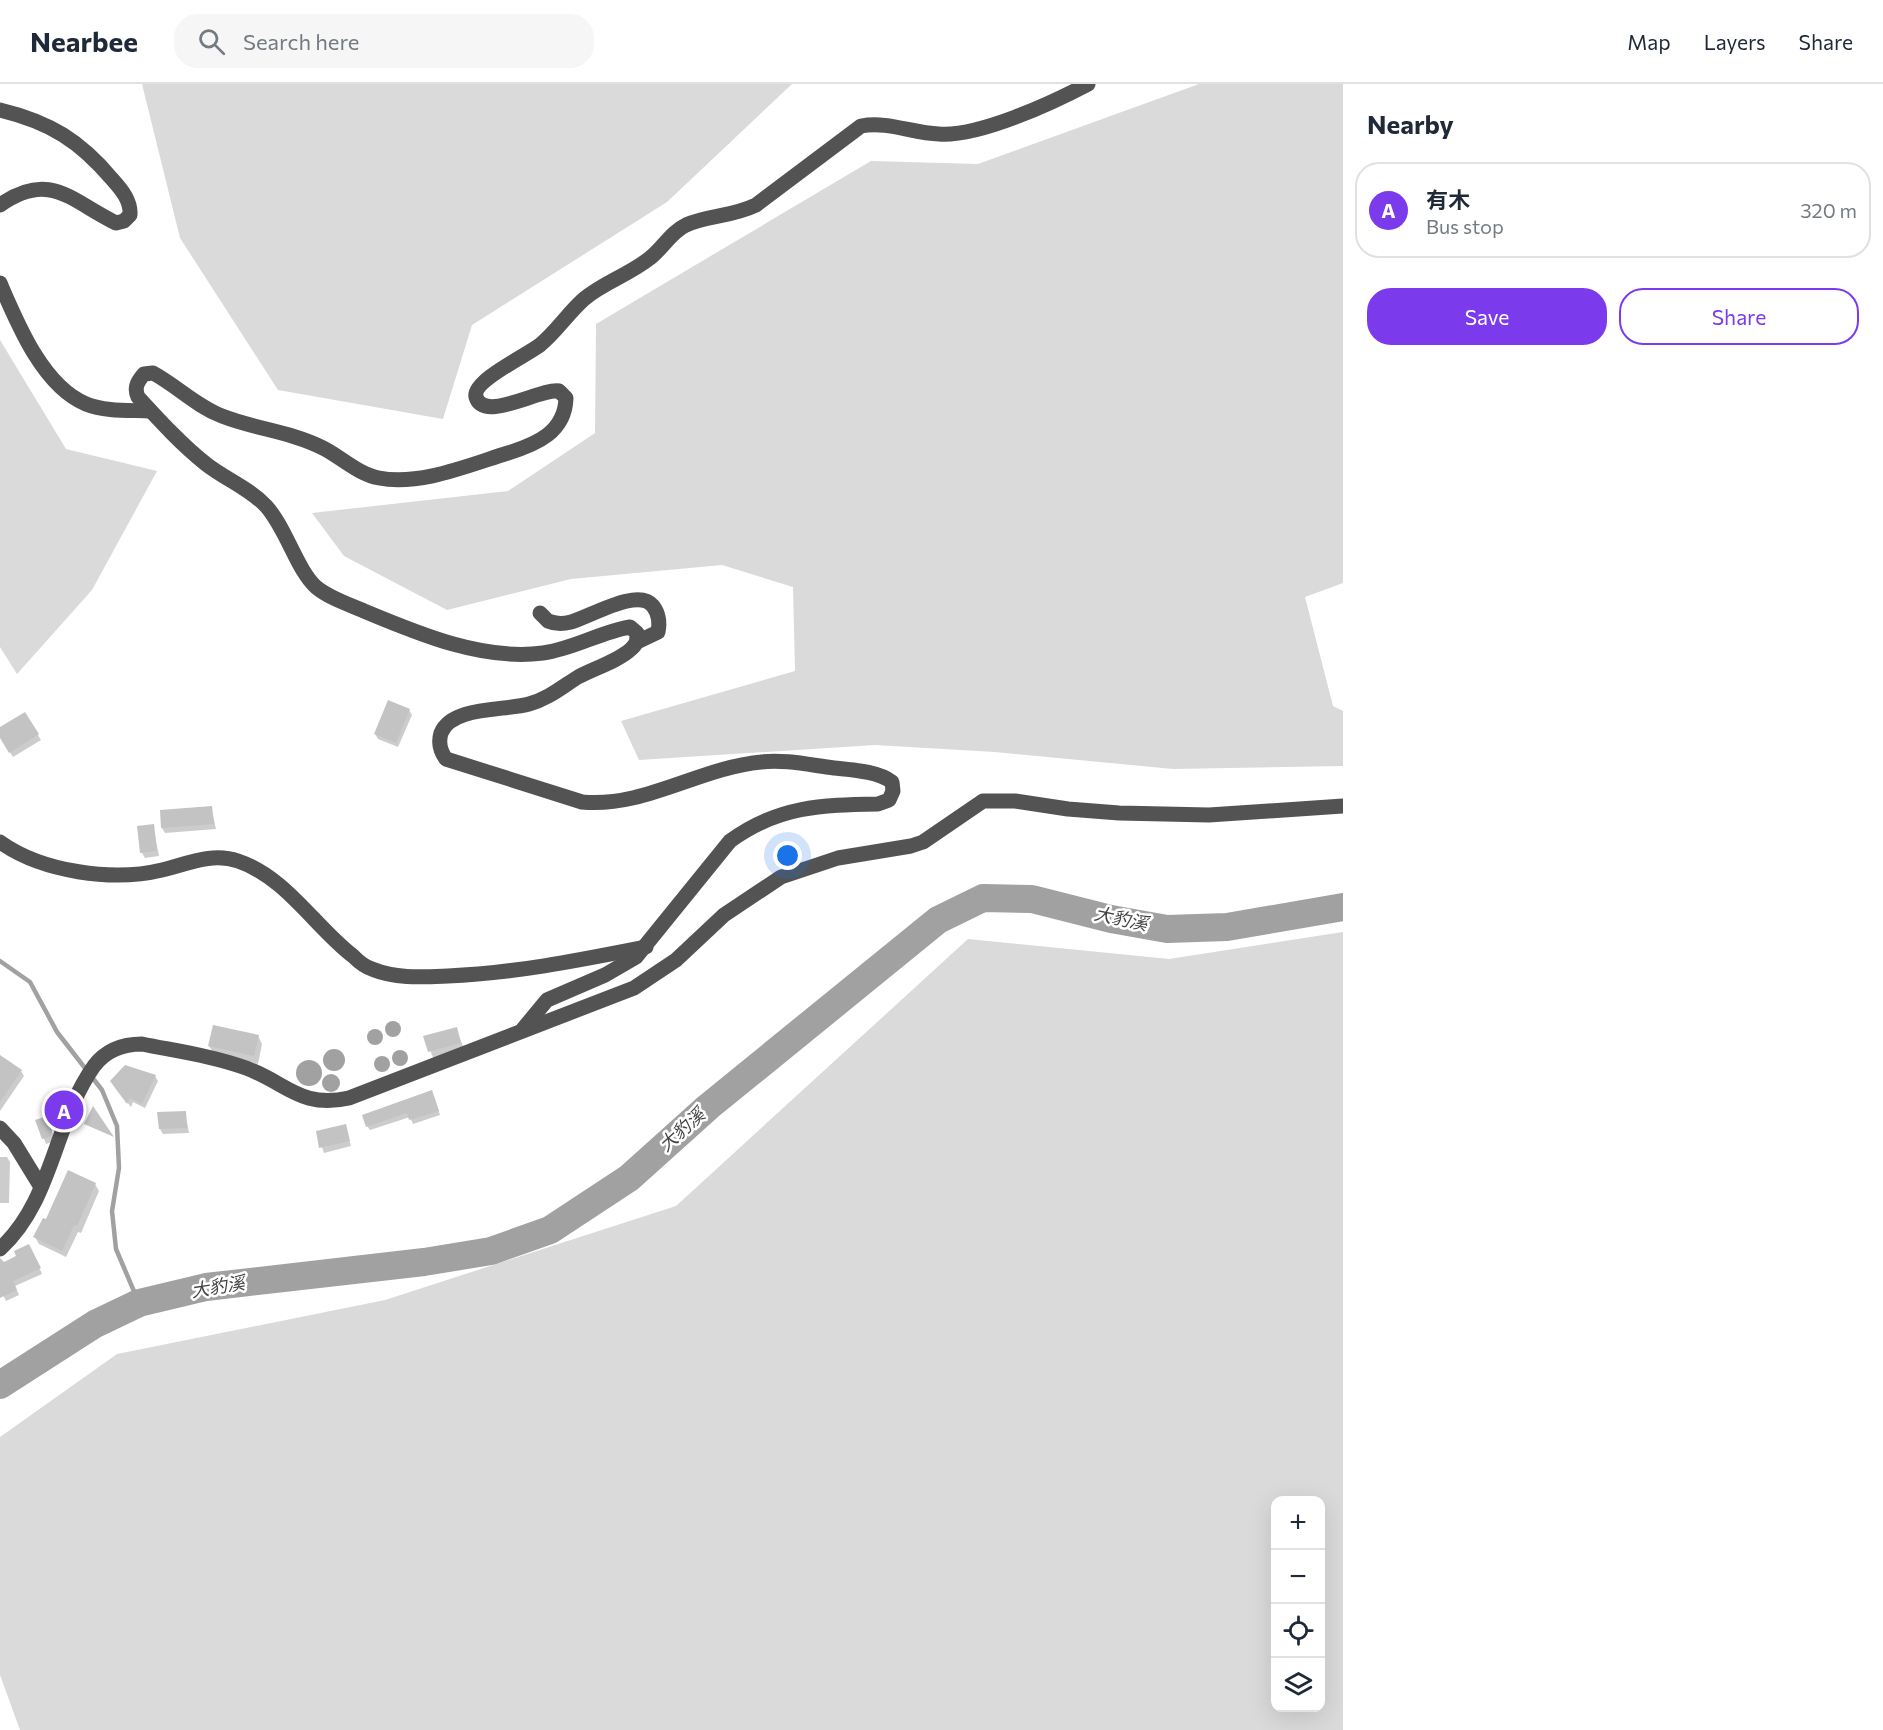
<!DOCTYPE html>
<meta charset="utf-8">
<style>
body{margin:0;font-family:Commissioner,"Noto Sans TC",sans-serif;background:#f6f6f7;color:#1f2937}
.controls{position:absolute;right:18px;bottom:18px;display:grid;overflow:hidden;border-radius:12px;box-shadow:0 6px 24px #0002}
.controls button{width:54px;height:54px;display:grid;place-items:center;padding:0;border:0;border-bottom:2px solid #e0e1e3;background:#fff;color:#1f2937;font:30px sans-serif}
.you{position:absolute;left:788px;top:772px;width:21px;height:21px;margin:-15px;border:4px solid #fff;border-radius:50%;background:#1a73e8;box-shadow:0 0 0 9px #1a73e833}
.badge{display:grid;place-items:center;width:39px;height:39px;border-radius:50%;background:#7c3aed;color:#fff;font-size:20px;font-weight:700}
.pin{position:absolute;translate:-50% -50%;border:3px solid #fff;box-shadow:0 2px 6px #0006}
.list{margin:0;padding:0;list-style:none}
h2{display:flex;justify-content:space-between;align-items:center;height:78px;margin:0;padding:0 24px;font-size:26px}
h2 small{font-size:20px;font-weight:400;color:#747a83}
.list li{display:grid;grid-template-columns:39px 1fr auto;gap:18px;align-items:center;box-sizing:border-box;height:96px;margin:0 12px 12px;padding:0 12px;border:2px solid #e0e1e3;border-radius:24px}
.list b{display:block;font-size:22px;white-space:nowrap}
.list p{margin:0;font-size:20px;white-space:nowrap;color:#747a83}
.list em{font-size:20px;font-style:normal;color:#747a83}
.actions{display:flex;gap:12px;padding:18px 24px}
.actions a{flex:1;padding:14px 0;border:2px solid #7c3aed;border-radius:24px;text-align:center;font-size:21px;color:#7c3aed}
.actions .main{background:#7c3aed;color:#fff}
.icon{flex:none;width:33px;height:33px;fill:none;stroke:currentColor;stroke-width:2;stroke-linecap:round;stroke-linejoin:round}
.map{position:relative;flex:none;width:1343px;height:1646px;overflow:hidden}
header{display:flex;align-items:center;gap:36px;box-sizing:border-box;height:84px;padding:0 30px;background:#fff;border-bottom:2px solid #e0e1e3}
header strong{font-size:28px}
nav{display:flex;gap:33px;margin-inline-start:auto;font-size:21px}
.search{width:420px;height:54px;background:#f6f6f7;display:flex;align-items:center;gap:15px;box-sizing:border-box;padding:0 21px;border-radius:24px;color:#747a83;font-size:22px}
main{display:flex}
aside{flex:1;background:#fff}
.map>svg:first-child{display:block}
.green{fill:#dadada;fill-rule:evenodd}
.water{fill:#a1a1a1}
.shadow{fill:#0003}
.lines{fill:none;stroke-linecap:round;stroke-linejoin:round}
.stream{stroke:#a1a1a1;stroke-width:4.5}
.river{stroke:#a1a1a1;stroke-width:28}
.building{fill:#c3c3c3}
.minor{stroke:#535353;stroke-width:15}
.labels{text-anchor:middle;stroke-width:5;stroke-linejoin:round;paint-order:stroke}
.water-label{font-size:18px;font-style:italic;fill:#424242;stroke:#fff}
</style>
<header>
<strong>Nearbee</strong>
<div class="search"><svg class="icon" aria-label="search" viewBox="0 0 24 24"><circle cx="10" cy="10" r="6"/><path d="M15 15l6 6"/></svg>Search here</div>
<nav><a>Map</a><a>Layers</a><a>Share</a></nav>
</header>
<main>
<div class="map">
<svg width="1343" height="1646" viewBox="0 0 1343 1646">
<rect width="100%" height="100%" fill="#fff"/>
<g class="green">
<polygon points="142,0 792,0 667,118 472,241 443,335 278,306 180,154"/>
<polygon points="1199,0 1343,0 1343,499 1305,513 1333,622 1343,627 1343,682 1173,685 995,668 875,661 639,676 621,637 795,587 793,503 722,481 571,495 447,526 344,472 312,429 508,407 595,349 596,240 871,77 978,80"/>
<polygon points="0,256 66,365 157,387 92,506 17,590 0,563"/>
<path d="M1343 848V1646H20L0 1591V1353L117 1270 385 1216 676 1122 968 855 1169 875ZM1276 1416H1320V1624H1276Z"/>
</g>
<g class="water">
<circle cx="393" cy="945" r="8"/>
<circle cx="375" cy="953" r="8"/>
<circle cx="334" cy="976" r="11"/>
<circle cx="400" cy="974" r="8"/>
<circle cx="382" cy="980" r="8"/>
<circle cx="309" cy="989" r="13"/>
<circle cx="331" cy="999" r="9"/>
</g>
<g class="shadow">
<polygon points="409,626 412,631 398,663 378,655 375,650"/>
<polygon points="25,630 41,656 13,673 0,652 0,645"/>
<polygon points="211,723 216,745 165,749 162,744"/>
<polygon points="153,742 159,772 145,774 142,769"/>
<polygon points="456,945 465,967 434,976 425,953"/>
<polygon points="258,952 262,960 258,980 214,970 209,962"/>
<polygon points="0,980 21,987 24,992 0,1027"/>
<polygon points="155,992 158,997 145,1024 133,1018 131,1023 115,1003"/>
<polygon points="434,1012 440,1031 413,1040 410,1033 370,1046 367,1042"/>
<polygon points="185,1028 189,1049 163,1050 160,1045"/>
<polygon points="46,1034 54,1053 52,1058 46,1060 37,1037"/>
<polygon points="345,1042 351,1062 324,1069 317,1048"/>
<polygon points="0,1073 7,1073 10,1078 9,1119 0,1119"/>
<polygon points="95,1100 99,1107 81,1149 78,1148 66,1173 39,1160 35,1153 47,1137"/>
<polygon points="32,1167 42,1190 15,1202 19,1211 6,1217 0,1205 0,1182"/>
</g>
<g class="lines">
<polyline class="stream" points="0,877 30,898 57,948 102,1006 117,1042 119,1084 112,1127 116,1165 139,1219"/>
<polyline class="river" points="0,1301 95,1240 139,1219 206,1203 424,1178 491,1167 550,1146 629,1094 708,1023 938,836 983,814 1032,815 1111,835 1167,845 1227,843 1343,823"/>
</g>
<g class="building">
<polygon points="388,616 410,625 396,659 374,650"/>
<polygon points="25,628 39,650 9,669 0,654 0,643"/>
<polygon points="212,722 214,740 161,744 160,726"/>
<polygon points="154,740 157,767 140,769 137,742"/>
<polygon points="213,941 259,951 254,972 208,962"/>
<polygon points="457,943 461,959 428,968 423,952"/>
<polygon points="0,971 22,986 0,1018"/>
<polygon points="125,981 156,991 142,1020 130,1014 127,1020 110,997"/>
<polygon points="432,1006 439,1027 409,1036 407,1029 366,1043 362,1031"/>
<polygon points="93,1022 114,1053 84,1040"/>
<polygon points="186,1027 187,1044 159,1045 157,1028"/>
<polygon points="47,1032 52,1047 50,1053 42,1055 35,1036"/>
<polygon points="346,1040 350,1057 319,1064 316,1047"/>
<polygon points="68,1086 96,1099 77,1142 74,1141 62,1167 33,1153 43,1134 46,1135"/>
<polygon points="29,1160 41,1184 13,1197 17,1206 0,1214 0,1174 4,1178 16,1172 14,1167"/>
</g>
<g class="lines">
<g class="minor">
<path d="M0 26C50 38 80 57 112 95 122 106 131 117 130 131L124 137 116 139C71 117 50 86 0 121"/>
<path d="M0 199C18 241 43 302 86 320 106 328 130 326 150 327"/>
<path d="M540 529 548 537C555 540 563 540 571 538 590 533 638 503 653 522 659 530 660 538 658 548L637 558"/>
<path d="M0 758C42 788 113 798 162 786 187 780 212 768 238 777 286 793 315 843 353 872 358 877 365 883 372 885 396 895 423 893 448 892 516 889 580 876 646 863"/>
<path d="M523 945 547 916 605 891 636 873 730 757C778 722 821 721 878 720L889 716 893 707 892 698C877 687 852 686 834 684 810 681 784 675 761 678 699 684 644 724 582 718L446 675C440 667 438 659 441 649 452 622 504 627 529 620 548 615 562 603 578 593 593 585 620 576 631 565 637 560 637 556 637 549L630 543C600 548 574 565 543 569 483 577 419 550 364 527 348 520 329 514 316 503 297 486 286 444 266 422 249 404 225 395 206 380 182 361 160 337 138 313 134 304 137 298 144 290L153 289C177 302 196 322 222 332 255 345 292 348 323 364 341 373 358 390 379 394 420 402 469 381 508 369 537 360 565 348 566 314L559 307C540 304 484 339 476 313 472 297 527 271 540 261 557 247 568 229 584 215 604 198 629 191 650 174 663 164 671 148 686 141 709 131 731 133 756 121L861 42C888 37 912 49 939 50 979 53 1052 19 1088 0"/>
<polyline points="0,1044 14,1059 41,1103"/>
<path d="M0 1165C53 1117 54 1038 94 982 106 966 123 960 142 960 176 967 213 972 246 984 287 999 301 1025 349 1014L634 904 676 876 724 831 781 793 838 774 911 762 923 758 983 717H1015L1068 725 1119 729 1209 731 1343 722"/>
</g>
</g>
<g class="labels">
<g class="water-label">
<text transform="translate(1121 835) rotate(12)" y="6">大豹溪</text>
<text transform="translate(682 1046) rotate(-42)" y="6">大豹溪</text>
<text transform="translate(218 1203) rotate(-9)" y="6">大豹溪</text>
</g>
</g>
</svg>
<div class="controls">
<button>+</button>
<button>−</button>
<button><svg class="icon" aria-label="locate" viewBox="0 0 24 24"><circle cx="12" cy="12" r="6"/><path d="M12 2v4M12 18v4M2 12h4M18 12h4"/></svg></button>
<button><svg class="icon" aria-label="layers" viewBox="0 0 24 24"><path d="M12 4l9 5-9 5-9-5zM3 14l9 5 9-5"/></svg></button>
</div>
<div class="you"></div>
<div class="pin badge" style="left:64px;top:1026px">A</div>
</div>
<aside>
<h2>Nearby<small></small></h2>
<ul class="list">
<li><span class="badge">A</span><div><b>有木</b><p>Bus stop</p></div><em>320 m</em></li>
</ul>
<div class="actions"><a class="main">Save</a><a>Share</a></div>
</aside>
</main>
